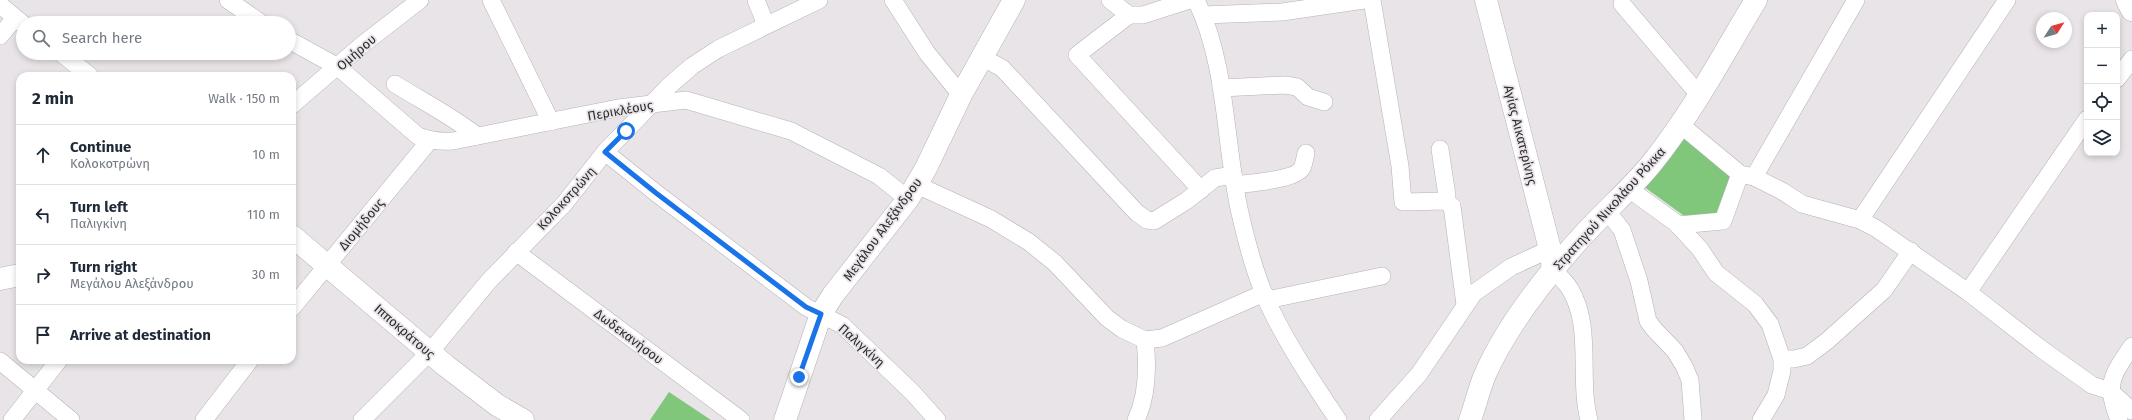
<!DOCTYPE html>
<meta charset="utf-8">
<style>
body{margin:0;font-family:"Fira Sans",sans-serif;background:#f6f6f7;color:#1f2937}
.controls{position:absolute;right:12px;top:12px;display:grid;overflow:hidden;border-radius:8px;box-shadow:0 2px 6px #0003}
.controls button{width:36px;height:36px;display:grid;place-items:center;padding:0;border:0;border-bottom:1px solid #e0e1e3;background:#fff;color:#1f2937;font:20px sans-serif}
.compass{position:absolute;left:2036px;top:12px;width:36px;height:36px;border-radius:50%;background:#fff;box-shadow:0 2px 6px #0003;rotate:54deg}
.stop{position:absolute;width:12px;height:12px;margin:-9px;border:3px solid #1a73e8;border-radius:50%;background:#fff}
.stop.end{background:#1a73e8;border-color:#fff;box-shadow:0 1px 4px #0008}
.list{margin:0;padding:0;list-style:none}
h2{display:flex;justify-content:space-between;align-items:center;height:52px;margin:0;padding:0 16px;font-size:17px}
h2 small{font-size:13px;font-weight:400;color:#747a83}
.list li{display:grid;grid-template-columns:26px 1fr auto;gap:12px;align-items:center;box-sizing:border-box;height:60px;padding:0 16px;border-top:1px solid #e0e1e3}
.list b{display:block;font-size:15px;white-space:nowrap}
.list p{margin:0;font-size:13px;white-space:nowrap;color:#747a83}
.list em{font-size:13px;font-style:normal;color:#747a83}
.icon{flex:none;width:22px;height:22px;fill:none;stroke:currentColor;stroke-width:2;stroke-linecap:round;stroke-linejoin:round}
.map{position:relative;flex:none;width:2132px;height:420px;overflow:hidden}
.search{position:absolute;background:#fff;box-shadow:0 2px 6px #0003;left:16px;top:16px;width:280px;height:44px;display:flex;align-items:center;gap:10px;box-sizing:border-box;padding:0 14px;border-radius:22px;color:#747a83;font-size:15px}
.panel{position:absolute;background:#fff;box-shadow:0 2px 6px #0003;left:16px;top:72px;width:280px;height:292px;border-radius:12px}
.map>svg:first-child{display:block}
.green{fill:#80c77c}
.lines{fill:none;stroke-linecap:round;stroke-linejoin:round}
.street-casing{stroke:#b6b2b7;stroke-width:18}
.secondary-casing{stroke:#b6b2b7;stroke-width:23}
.street{stroke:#fff;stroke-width:17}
.secondary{stroke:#fff;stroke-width:22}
.route{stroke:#1a73e8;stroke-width:5}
.labels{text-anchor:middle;stroke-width:3.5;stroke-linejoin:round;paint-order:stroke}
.street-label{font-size:13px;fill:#2d2c2e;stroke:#e8e4e8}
</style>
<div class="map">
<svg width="2132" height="420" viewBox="0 0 2132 420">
<rect width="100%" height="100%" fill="#e8e4e8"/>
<g class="green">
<polygon points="1685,137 1733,175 1718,213 1687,218 1643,186"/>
<polygon points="669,392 711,420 650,420"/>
</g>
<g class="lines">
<defs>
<g id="street">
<polyline points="228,0 261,23"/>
<polyline points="491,0 551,122"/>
<polyline points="756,0 766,25"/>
<polyline points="893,0 927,53 961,95"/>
<polyline points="1110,0 1129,15 1143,15 1190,0"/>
<path d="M1196 0C1228 66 1224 143 1240 213 1246 240 1254 269 1264 294 1281 335 1313 383 1338 420"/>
<polyline points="1372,0 1400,166 1403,202 1445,201 1452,206 1465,305"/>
<polyline points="1622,4 1700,96"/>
<polyline points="0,5 23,24"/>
<polyline points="1129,15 1077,55 1201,190"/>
<polyline points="1203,15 1282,12 1364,0"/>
<polyline points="0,36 15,18"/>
<path d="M289 40 338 67 418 136C431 141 440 142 453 141L618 108 686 100 791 131 879 176 908 199"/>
<polyline points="61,53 90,76"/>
<polyline points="983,58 1002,68 1137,213 1147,220 1154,221 1186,201 1215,178 1233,175"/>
<polyline points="2117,79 2132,59"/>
<path d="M395 84C422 101 452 116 477 136"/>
<polyline points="1221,88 1285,85 1297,87 1308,97 1324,102"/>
<polyline points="292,105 362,45 420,0"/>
<polyline points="1681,125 1740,174 1754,177 1782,191 1802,204 1860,220 1877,229 1968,292 2044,351 2092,385 2110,391 2132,411"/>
<polyline points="1440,149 1447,196 1445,201"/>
<polyline points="605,152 656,193 806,307 842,325 913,393 937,420"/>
<polyline points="1754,177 1856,0"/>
<polyline points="917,185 991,219 1029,242 1055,263 1107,318 1122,329 1145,340 1162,338 1264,293"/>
<path d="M1235 185C1248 183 1296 180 1302 168 1304 164 1305 158 1306 153"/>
<polyline points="1629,189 1676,223 1700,249 1716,273 1755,304 1770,324 1782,359 1782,371 1776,395 1761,420"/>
<polyline points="1607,211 1622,230 1639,281 1648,321 1654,329 1675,351 1684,366 1690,380 1693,420"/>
<polyline points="1860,220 2007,0"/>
<polyline points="1678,225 1723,221 1740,174"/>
<polyline points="516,252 741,420"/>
<path d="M1553 270C1559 276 1566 282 1570 289 1593 327 1578 378 1589 420"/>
<polyline points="1968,292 2087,119"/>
<polyline points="1267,300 1382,276"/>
<polyline points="292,308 430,140"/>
<polyline points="1782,359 1794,359 1807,356 1827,341 1884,290 1911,251"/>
<polyline points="0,361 71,420"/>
<polyline points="12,420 59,360"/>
<polyline points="204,420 250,360"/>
<polyline points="362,420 430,352 488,282 564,204 605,152 670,85 692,66 718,49 819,0"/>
<path d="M1136 420C1148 395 1148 367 1145 340"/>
<polyline points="1378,420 1419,374 1474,293 1511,267 1550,249"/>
<path d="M2119 420C2105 384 2111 377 2132 346"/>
</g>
<g id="secondary">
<polyline points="1486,0 1550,249 1553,270"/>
<polyline points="2127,0 2132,10"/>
<polyline points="292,236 446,366 497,405 523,420"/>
<polyline points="0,279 20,275"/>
<polyline points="785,420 821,314 833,295 908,199 926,168 961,95 1014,0"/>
<path d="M1470 420C1475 406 1479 390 1484 377 1506 326 1550 271 1587 231 1608 208 1632 188 1652 163 1693 112 1722 56 1756 0"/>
</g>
</defs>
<use href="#street" class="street-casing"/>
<use href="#secondary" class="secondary-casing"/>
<use href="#street" class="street"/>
<use href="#secondary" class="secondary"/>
</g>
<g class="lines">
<polyline class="route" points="626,131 605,152 656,193 806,307 821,314 799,377"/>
</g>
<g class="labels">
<g class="street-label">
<text transform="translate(356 52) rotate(-41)" y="5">Ομήρου</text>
<text transform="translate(620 110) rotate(-10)" y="5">Περικλέους</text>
<text transform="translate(1521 135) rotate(76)" y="5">Αγίας Αικατερίνης</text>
<text transform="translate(566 198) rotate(-48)" y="5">Κολοκοτρώνη</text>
<text transform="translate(1609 208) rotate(-48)" y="5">Στρατηγού Νικολάου Ρόκκα</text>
<text transform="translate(361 224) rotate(-50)" y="5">Διομήδους</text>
<text transform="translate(882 229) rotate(-54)" y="5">Μεγάλου Αλεξάνδρου</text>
<text transform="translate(405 331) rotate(41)" y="5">Ιπποκράτους</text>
<text transform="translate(629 336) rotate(37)" y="5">Δωδεκανήσου</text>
<text transform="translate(862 345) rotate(42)" y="5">Παλιγκίνη</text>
</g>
</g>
</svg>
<div class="controls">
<button>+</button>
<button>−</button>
<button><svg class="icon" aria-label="locate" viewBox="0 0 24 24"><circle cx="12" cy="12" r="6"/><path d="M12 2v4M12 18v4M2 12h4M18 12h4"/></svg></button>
<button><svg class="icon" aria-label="layers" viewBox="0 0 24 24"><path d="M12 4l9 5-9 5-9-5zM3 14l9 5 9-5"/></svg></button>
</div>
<svg class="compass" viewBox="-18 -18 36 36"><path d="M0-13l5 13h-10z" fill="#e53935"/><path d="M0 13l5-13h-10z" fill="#747a83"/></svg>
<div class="stop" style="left:626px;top:131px"></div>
<div class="stop end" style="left:799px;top:377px"></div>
<div class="search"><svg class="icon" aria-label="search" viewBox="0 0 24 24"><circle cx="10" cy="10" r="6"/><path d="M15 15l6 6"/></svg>Search here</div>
<section class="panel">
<h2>2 min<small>Walk · 150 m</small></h2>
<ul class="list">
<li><svg class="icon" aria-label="ahead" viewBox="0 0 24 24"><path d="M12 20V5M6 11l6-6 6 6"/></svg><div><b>Continue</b><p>Κολοκοτρώνη</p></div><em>10 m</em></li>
<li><svg class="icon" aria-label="left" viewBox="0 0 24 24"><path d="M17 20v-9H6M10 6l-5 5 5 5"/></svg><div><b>Turn left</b><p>Παλιγκίνη</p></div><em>110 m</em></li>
<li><svg class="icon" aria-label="right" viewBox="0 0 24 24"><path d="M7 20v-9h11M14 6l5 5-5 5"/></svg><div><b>Turn right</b><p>Μεγάλου Αλεξάνδρου</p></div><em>30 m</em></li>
<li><svg class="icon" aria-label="arrive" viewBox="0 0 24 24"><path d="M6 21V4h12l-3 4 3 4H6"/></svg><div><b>Arrive at destination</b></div></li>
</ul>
</section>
</div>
